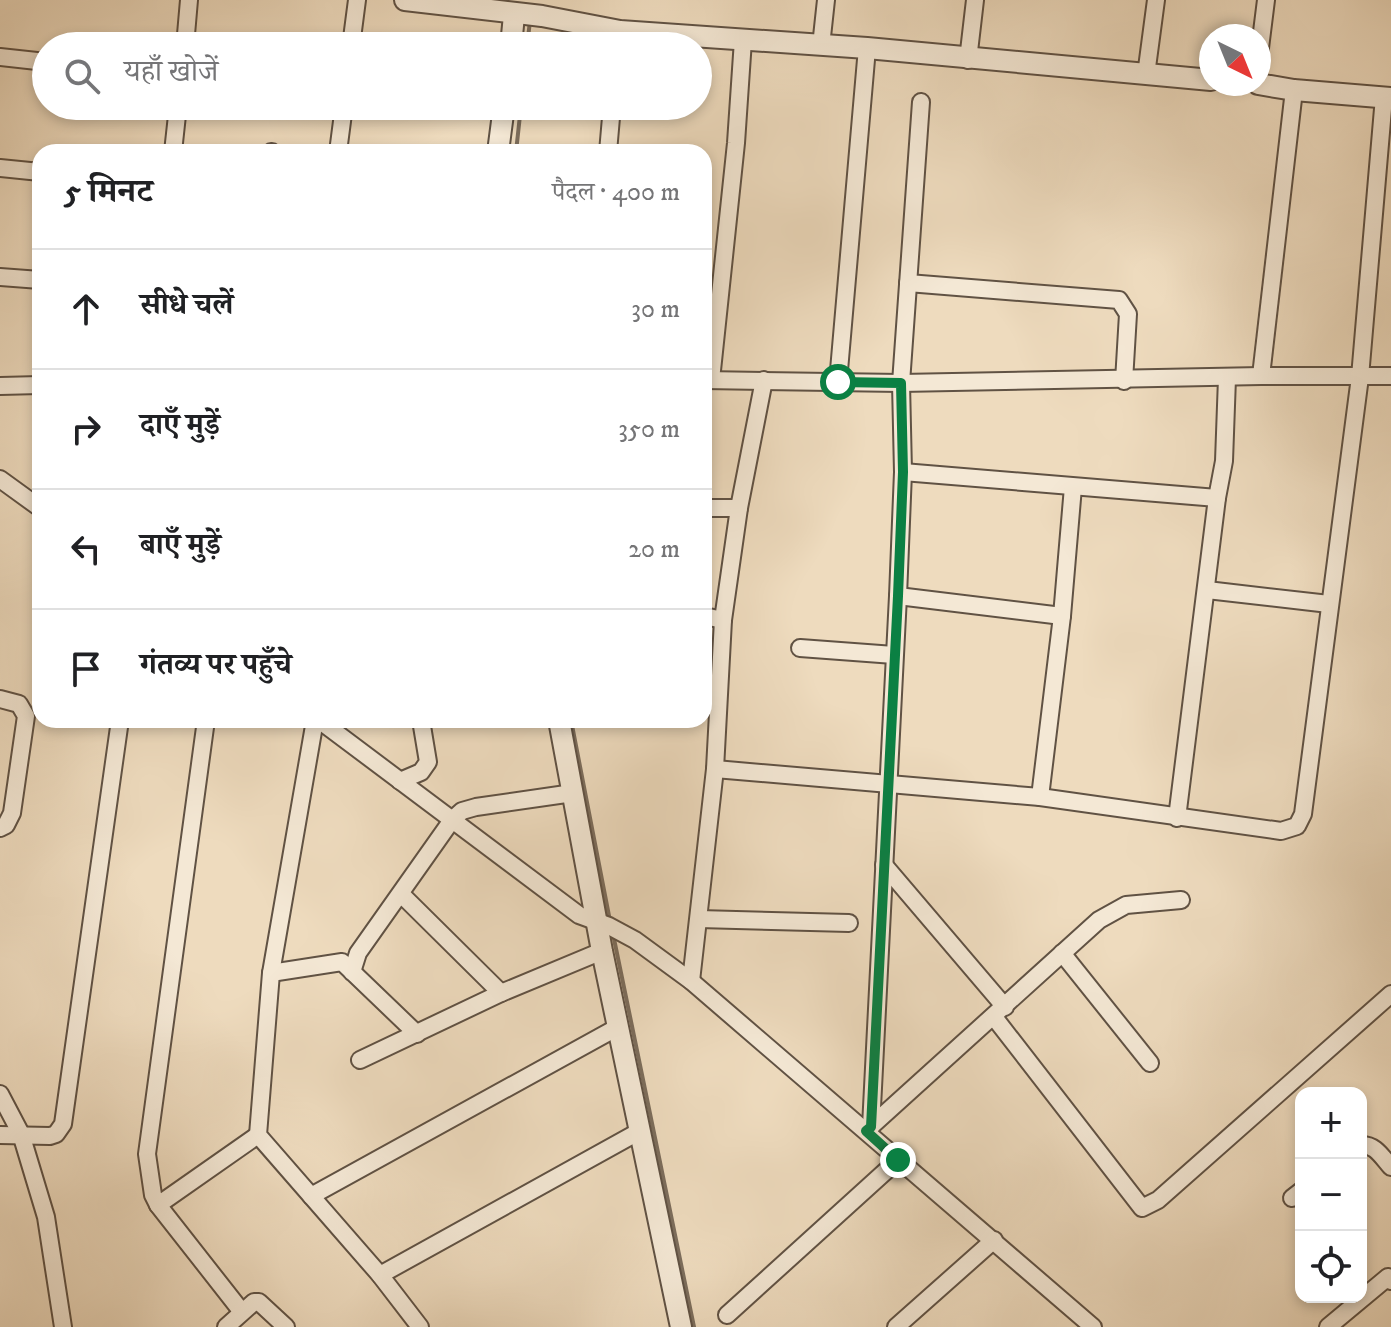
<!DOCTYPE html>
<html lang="hi">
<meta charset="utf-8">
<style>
body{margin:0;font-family:"IM FELL DW Pica","Noto Serif Devanagari",serif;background:#f6f6f6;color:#202124}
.controls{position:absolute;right:24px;bottom:24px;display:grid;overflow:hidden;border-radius:16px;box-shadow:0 4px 12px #0003}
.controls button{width:72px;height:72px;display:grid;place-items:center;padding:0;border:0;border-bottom:2px solid #e0e0e0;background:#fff;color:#202124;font:40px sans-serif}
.compass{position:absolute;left:1199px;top:24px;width:72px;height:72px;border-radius:50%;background:#fff;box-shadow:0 4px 12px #0003;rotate:137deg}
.stop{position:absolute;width:24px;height:24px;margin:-18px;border:6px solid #0b8043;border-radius:50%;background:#fff}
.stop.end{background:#0b8043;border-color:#fff;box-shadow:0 2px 8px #0008}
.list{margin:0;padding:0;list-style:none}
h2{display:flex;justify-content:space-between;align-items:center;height:104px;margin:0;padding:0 32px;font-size:34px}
h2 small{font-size:26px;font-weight:400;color:#757577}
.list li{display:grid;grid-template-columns:52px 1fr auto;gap:24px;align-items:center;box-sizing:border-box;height:120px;padding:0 32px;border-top:2px solid #e0e0e0}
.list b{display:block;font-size:30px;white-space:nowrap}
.list em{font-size:26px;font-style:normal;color:#757577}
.icon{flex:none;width:44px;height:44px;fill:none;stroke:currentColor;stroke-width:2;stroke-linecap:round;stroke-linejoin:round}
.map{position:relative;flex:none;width:1391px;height:1327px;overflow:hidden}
.search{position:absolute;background:#fff;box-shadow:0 4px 12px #0003;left:32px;top:32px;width:680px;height:88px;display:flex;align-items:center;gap:20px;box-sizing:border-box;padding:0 28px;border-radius:44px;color:#757577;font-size:30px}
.panel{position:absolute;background:#fff;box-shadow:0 4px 12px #0003;left:32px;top:144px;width:680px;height:584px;border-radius:24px}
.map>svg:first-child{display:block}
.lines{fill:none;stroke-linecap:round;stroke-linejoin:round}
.stream{stroke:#7c6d5c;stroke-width:4}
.minor-casing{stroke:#605244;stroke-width:20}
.tertiary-casing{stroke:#605244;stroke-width:24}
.minor{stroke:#f4e8d5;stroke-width:16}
.tertiary{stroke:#f4e8d5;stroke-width:20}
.route{stroke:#0b8043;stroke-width:10}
</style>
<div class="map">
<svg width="1391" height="1327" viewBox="0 0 1391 1327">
<rect width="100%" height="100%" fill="#eedbbe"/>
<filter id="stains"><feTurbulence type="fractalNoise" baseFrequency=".0025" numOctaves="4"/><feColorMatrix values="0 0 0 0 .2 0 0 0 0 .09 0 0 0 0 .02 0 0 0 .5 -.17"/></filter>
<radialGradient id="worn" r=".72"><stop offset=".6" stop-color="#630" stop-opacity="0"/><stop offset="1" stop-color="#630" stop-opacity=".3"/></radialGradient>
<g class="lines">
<g class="stream">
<polyline points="527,46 530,21"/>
<polyline points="516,152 521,106"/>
<polyline points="571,720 610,921"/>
<polyline points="613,934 694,1327"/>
</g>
<defs>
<g id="minor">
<polyline points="185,46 189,0"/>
<polyline points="351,46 357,0"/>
<polyline points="821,46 826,0"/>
<polyline points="1259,56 1266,0"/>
<polyline points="0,57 46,62"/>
<polyline points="968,60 975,0"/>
<polyline points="1146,75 1156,0"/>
<polyline points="173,152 178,106"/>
<polyline points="271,152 272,152"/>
<polyline points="338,152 344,106"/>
<polyline points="608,152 612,106"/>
<polyline points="0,168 40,172"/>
<polyline points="0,277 40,280"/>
<polyline points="908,283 1119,300 1128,314 1124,381"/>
<polyline points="1261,376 1294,90"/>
<polyline points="704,380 901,383 1261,376 1391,376"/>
<polyline points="711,380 736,143 743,40"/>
<polyline points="838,382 867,48"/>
<polyline points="0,386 40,385"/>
<polyline points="903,472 1217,498"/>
<polyline points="0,479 40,508"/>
<polyline points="704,508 739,508"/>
<polyline points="1207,590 1329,604"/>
<polyline points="898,596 1062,616"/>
<polyline points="704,616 723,620"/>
<polyline points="800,648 894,655"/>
<polyline points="0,699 19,704 26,716 12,813 6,825 0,828"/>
<polyline points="206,720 147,1154 153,1195 158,1205 242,1312"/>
<polyline points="315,720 271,973 258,1135 380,1275 420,1327"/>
<polyline points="319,720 579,915 609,926 635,940 691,981 1093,1327"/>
<polyline points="715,769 1040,797 1281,831 1297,826 1303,814 1360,377 1384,97"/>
<polyline points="400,781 421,772 428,762 421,720"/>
<polyline points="1040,797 1062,616 1073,487"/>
<polyline points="1177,818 1217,498 1224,461 1227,378"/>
<polyline points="884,865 1005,1007"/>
<polyline points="401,894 501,993"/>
<polyline points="699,919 849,923"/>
<polyline points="1062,953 1150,1063"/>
<polyline points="352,972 358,953 452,820 462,811 476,807 573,793"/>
<polyline points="271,973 342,962 417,1034"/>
<polyline points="691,981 715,769 723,620 739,508 764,380"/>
<polyline points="994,1017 1142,1208 1158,1200 1391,994"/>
<polyline points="360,1060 501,993 602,951"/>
<polyline points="0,1094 21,1134 46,1217 63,1327"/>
<polyline points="871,1127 898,596 903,472 901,383 921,102"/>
<polyline points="868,1129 1099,920 1126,905 1181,900"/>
<polyline points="0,1135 50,1136 56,1134 63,1124 120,720"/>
<path d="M1361 1145C1375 1144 1382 1157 1391 1167"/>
<polyline points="311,1196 618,1027"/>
<polyline points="1292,1198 1301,1191"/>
<polyline points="158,1205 258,1135"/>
<polyline points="380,1275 640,1131"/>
<polyline points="727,1315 898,1160"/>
<polyline points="226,1327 254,1302 259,1302 286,1327"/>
<polyline points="896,1327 994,1240"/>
<polyline points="1328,1327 1388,1277 1391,1281"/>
</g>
<g id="tertiary">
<polyline points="405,0 542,16 620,31 867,48 1211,80"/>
<polyline points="511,46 514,15"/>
<polyline points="1258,84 1294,90 1391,98"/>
<polyline points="498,152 504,106"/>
<polyline points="559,720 602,951 681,1327"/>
</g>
</defs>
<use href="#minor" class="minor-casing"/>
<use href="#tertiary" class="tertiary-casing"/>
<use href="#minor" class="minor"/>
<use href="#tertiary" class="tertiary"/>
</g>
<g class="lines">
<polyline class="route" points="838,382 901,383 903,472 898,596 871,1127 866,1131 898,1160"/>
</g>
<rect width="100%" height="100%" filter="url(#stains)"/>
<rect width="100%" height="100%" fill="url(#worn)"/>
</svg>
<div class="controls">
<button>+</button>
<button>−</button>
<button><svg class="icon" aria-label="locate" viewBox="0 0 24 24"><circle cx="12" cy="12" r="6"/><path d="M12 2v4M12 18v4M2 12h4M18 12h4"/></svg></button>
</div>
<svg class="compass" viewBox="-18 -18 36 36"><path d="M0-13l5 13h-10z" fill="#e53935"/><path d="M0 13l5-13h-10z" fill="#757577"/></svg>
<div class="stop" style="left:838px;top:382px"></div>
<div class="stop end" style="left:898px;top:1160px"></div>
<div class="search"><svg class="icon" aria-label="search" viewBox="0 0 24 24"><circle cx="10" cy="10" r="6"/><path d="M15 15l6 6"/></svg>यहाँ खोजें</div>
<section class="panel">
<h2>5 मिनट<small>पैदल · 400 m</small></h2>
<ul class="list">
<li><svg class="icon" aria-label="ahead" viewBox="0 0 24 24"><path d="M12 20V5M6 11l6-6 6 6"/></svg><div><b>सीधे चलें</b></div><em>30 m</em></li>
<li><svg class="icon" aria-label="right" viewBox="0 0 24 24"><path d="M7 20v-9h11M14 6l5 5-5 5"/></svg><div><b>दाएँ मुड़ें</b></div><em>350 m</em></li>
<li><svg class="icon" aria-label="left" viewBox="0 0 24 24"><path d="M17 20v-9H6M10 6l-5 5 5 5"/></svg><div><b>बाएँ मुड़ें</b></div><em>20 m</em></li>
<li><svg class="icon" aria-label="arrive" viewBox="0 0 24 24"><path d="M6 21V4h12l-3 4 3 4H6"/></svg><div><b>गंतव्य पर पहुँचे</b></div></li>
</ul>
</section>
</div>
